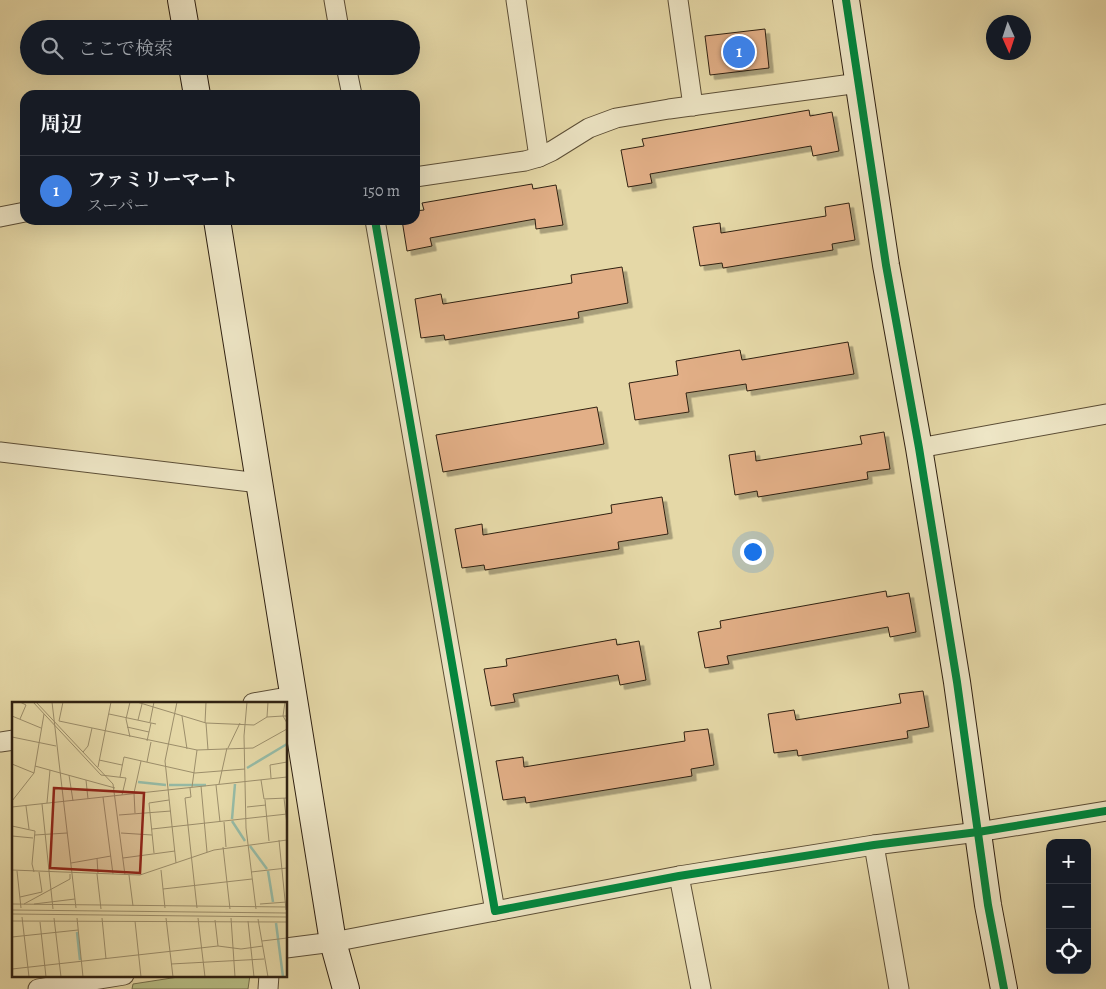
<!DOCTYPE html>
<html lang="ja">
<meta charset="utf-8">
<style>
body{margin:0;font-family:Alegreya,"Noto Serif JP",serif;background:#242831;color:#f1f3f6}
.controls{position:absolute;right:15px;bottom:15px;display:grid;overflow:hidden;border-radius:10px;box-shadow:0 5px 20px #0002}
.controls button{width:45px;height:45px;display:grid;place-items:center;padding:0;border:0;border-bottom:1px solid #363941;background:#171b24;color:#f1f3f6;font:25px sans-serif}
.compass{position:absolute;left:986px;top:15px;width:45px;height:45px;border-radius:50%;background:#171b24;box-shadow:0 5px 20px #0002;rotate:177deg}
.you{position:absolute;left:752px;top:551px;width:18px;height:18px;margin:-12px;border:4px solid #fff;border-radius:50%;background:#1a73e8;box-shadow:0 0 0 8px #1a73e833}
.badge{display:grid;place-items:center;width:32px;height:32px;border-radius:50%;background:#0f766e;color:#fff;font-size:16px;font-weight:700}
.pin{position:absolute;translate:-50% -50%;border:2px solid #fff;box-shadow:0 1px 5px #0006}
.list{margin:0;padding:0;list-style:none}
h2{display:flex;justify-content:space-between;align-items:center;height:65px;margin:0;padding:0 20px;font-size:21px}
h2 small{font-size:16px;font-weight:400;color:#9ea1a6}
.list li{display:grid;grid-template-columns:32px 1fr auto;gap:15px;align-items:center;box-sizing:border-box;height:70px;padding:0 20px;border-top:1px solid #363941}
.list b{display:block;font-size:19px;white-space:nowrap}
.list p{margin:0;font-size:16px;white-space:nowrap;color:#9ea1a6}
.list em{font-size:16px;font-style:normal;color:#9ea1a6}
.icon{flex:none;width:28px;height:28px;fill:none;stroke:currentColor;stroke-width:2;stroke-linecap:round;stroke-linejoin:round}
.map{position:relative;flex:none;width:1106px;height:989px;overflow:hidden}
.search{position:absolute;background:#171b24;box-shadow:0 5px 20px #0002;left:20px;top:20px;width:400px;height:55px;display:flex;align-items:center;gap:12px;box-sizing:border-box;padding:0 18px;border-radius:28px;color:#9ea1a6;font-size:19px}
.panel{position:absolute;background:#171b24;box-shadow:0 5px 20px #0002;left:20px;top:90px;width:400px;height:135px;border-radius:15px}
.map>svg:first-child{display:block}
.green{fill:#b7be85;stroke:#736f4b}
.building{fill:#e2af87;stroke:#2f2011;filter:url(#shadow)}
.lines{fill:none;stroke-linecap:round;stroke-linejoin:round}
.street-casing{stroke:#5c4e36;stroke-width:21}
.secondary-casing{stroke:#2f2011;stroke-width:28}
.street{stroke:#eee6c6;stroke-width:19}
.secondary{stroke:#eee6c6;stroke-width:26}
.cycleway-casing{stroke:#eee6c6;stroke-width:11}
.cycleway{stroke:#00873e;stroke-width:8}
.inset-river{fill:none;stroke:#96baa5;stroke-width:2.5}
.inset-road{fill:none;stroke:#9c8e6b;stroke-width:1}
.view{fill:#8f2418;fill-opacity:0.15;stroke:#8f2418;stroke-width:2.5}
.inset-edge{fill:none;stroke:#2f2011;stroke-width:2.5}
</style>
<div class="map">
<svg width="1106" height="989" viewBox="0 0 1106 989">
<defs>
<filter id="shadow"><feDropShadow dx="4.5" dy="4.5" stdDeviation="0" flood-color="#0004"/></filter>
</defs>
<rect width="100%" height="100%" fill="#e5d8a7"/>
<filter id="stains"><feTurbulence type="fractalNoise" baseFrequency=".004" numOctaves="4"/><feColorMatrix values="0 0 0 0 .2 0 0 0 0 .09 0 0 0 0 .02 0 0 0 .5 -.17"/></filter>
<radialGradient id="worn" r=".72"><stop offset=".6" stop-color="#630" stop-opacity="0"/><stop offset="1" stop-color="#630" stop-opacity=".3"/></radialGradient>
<polygon class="green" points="191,975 250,975 248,989 132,989 133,984"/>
<g class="building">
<polygon points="765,29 769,68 710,75 705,36"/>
<polygon points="809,110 810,116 832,112 839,151 813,156 811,146 650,174 652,183 628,187 621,150 644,146 642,139"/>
<polygon points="532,184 533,189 556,185 563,225 536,229 535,219 430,238 432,246 407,251 402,220 415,220 415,211 424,210 422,203"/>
<polygon points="849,203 855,240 832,244 833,250 723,268 722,263 700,266 693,227 720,223 721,233 826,216 825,207"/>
<polygon points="622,267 628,303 578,312 579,318 445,340 444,335 421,338 415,299 441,294 443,304 572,283 571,275"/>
<polygon points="848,342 854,374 747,391 746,384 686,393 689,412 635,420 629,383 678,375 676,361 740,350 742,360"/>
<polygon points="597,407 604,444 443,472 436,435"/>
<polygon points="884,432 890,469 867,472 868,479 758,497 757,491 735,495 729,455 755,451 756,461 862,444 860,436"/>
<polygon points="662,497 668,534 618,542 619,549 485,570 484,565 462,568 455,529 482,524 483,535 612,513 611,505"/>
<polygon points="886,591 887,597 909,593 916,632 890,637 888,627 727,656 729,664 705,668 698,632 721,628 720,621"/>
<polygon points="616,639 617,645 639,641 646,680 620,685 618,675 513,694 515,702 491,706 484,669 507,666 506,659"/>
<polygon points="923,691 929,727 907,731 908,738 798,756 797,750 774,753 768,714 794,710 796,720 901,703 899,694"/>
<polygon points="708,729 714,765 691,769 692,776 526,803 525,797 503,800 496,761 523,757 524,767 685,741 684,732"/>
</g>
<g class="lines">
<defs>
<g id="street">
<polyline points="334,0 339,29"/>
<polyline points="516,0 539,157"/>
<polyline points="678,0 693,106"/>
<polyline points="346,66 352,95"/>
<polyline points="415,177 525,161 539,157 552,151 589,128 616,118 669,109 859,83"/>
<polyline points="0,217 25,212"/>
<polyline points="375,220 495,911 679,876 874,845 978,832 1106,811"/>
<polyline points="919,448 1106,414"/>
<polyline points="0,452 259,483"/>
<polyline points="253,703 293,696"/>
<polyline points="0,742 14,740"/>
<polyline points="874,845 899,989"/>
<polyline points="679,876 701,989"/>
<polyline points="286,948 333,942 495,911"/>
<polyline points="38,989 124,975"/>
<polyline points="268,989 269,975"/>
</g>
<g id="secondary">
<polyline points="181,0 186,29"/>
<polyline points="846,0 886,265 919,448 957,682 988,905 1004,989"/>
<polyline points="192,66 197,95"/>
<polyline points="217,220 333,942 346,989"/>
</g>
</defs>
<use href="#street" class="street-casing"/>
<use href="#secondary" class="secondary-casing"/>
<use href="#street" class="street"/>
<use href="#secondary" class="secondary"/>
<defs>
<g id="cycleway">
<polyline points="846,0 886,265 919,448 957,682 988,905 1004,989"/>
<polyline points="375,220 495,911 679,876 874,845 978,832 1106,811"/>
</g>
</defs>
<use href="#cycleway" class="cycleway-casing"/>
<use href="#cycleway" class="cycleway"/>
</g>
<g transform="translate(12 702)">
<rect width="275" height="275" fill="#e5d8a7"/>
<path class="inset-river" d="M235 66 275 42M126 80 154 83M157 83H194M220 117 223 82M220 119 233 139M238 144 255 167M256 169 261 200M264 221 271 275M65 230 68 258"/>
<path class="inset-road" d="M8 0 14 3 8 17M21 0 89 73 114 76 110 93M24 0 101 82 113 173M40 0 64 206M125 0 194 21 242 23 255 15M235 0 232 34 234 126 244 207M256 0 255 15 271 14 275 21M273 0 271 14H275M97 12 144 22M0 14 29 26M170 14 175 47M126 18 130 2M47 19 185 48 241 46 275 27M47 19 51 0M138 20 142 0M193 21 194 0M194 21 196 48M115 25 137 30M0 35 44 44M118 35 114 17 118 0M135 39 139 21M216 46 228 21M71 50 76 44 80 26M87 58 110 63M135 60 139 40M0 62 22 71M23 64 103 86M86 65 99 0M57 73 61 99M108 75 112 55 183 71 233 67M259 76 258 63 275 60M74 78 76 97M249 78 252 97 275 96M207 82 215 46M204 83 208 120M189 84 195 150M180 85 185 48M178 86 179 95 173 96 185 206M91 95 275 75M272 96 275 123M253 98 257 139M0 99 22 71 32 12M35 101 38 68M30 102 41 207M14 104 17 127M0 105 91 95 101 172M235 105 254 103M123 111 122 91 129 59M107 113 159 109M212 120 214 145M0 124 23 129 20 162 22 170M140 127 275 112M109 131 140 133M23 133 55 131M0 134 21 136M267 138 274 208M211 145 218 207M142 151 137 101 157 98M85 156 86 172M111 156 163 149M59 161 99 154M164 161 153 59 165 0M0 168 128 173 202 148 275 138M149 168 153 206M5 169 9 206M239 170 275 166M85 172 89 207M117 173 121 204M151 187 240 177M8 195 30 190 27 170M0 202 275 205M12 202 58 177V172M22 202 63 197M248 202 275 200M0 208 275 211M0 212 275 215M10 215 17 275M42 216 49 275M65 216 71 275M90 216 94 257M154 216 161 275M186 216 193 275M219 216 223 275M246 217 256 275M203 218 206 244M0 219 275 220M123 219 129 275M236 219 242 275M28 220 34 275M0 235 66 228M250 239 275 236M159 262 252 257M0 267 206 244 229 247 251 244"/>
<path class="view" d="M42 86 132 91 128 171 38 166Z"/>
<rect width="275" height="275" class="inset-edge"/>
</g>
<rect width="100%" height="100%" filter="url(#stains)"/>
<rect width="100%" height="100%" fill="url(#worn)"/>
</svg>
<div class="controls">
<button>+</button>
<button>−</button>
<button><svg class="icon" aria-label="locate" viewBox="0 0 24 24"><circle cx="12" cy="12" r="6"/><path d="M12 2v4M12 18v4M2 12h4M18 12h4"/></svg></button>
</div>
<svg class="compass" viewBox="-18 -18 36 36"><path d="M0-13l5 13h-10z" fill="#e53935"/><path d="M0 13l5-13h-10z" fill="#9ea1a6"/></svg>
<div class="you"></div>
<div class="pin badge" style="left:739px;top:52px;background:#3f7fe0">1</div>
<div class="search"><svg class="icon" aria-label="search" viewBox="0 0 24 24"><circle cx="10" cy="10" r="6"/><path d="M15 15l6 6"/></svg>ここで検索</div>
<section class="panel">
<h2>周辺<small></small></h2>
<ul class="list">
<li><span class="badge" style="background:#3f7fe0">1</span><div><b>ファミリーマート</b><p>スーパー</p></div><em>150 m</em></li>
</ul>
</section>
</div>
